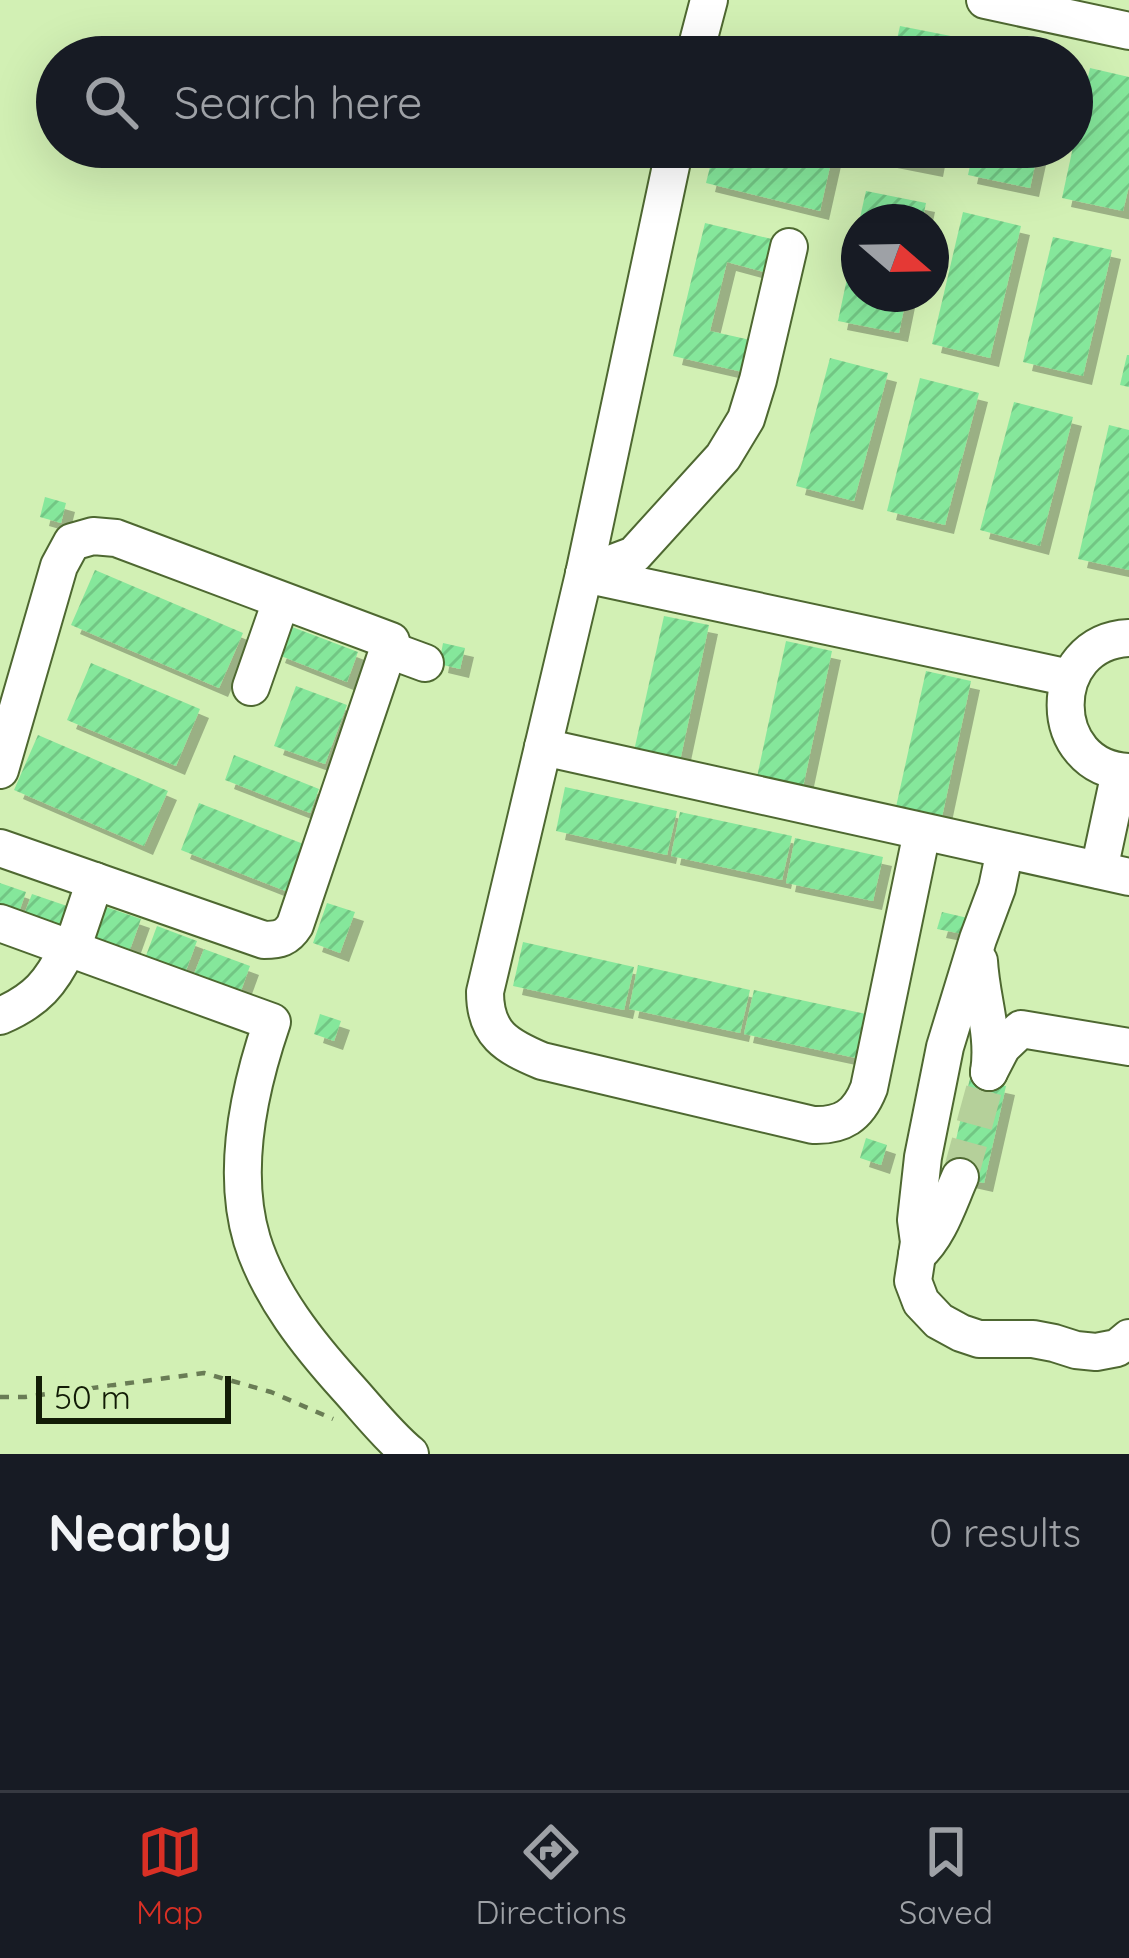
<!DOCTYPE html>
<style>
body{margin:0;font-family:Quicksand,sans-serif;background:#242831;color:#f1f3f6}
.compass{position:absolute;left:841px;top:204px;width:108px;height:108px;border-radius:50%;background:#171b24;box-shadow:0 12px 48px #0002;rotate:110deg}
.scale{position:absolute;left:36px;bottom:30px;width:195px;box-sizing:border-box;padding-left:12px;border:6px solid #121c06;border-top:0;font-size:33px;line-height:42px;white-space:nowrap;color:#121c06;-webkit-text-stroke:9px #d2f0b4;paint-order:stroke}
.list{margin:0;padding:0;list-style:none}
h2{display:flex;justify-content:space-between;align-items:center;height:156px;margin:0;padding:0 48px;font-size:51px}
h2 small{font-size:39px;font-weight:400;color:#9ea1a6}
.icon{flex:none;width:66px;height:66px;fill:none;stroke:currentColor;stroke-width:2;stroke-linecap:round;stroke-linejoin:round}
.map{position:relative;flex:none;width:1129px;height:1454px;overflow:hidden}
.search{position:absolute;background:#171b24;box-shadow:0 12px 48px #0002;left:36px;right:36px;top:36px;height:132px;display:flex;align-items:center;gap:30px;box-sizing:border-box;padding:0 42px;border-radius:66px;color:#9ea1a6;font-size:45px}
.sheet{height:336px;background:#171b24}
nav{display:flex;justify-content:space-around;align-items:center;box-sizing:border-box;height:168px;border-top:3px solid #363941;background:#171b24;font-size:33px;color:#9ea1a6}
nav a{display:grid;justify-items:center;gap:6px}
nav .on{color:#d93025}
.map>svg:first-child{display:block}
.building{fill:url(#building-hatch);filter:url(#shadow)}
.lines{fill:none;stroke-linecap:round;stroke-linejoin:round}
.minor-tunnel{stroke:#b5d09a;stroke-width:36;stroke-dasharray:36 18;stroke-linecap:butt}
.minor-casing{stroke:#4e6831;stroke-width:40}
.path{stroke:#697c55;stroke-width:4.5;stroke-dasharray:9 9;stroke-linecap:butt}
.minor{stroke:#fff;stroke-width:36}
</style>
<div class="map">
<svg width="1129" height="1454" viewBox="0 0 1129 1454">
<defs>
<pattern id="building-hatch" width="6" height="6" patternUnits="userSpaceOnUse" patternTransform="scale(3)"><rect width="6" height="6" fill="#85e79b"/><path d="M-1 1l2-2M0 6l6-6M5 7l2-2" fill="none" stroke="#72c684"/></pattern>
<filter id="shadow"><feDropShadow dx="9" dy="9" stdDeviation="0" flood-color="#0004"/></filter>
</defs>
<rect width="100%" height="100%" fill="#d2f0b4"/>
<g class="building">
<polygon points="900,26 961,38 957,57 893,57"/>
<polygon points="730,45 774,55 774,57 727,57"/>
<polygon points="995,48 1028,55 1028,57 993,57"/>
<polygon points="1090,68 1129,77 1129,186 1123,211 1062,198"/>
<polygon points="715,147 809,147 833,153 820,211 706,183"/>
<polygon points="875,147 938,147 934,168 873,156"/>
<polygon points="974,147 1039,147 1030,188 968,175"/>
<polygon points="866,191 926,203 922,222 859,222"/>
<polygon points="963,212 1021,226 990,358 932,344"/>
<polygon points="705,223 776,240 768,273 727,262 710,331 755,341 747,373 673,356"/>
<polygon points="857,231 859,294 907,294 899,333 838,321"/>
<polygon points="1053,237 1112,250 1083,376 1023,362"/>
<polygon points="1127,355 1129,355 1129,387 1120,385"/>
<polygon points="830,358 888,373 854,501 796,486"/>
<polygon points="920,378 979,393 945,525 887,511"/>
<polygon points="1014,402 1073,417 1040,546 980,530"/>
<polygon points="1109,425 1129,430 1129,570 1078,559"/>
<polygon points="45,497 66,503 61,523 40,517"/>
<polygon points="95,570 243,633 219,688 71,625"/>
<polygon points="664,616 709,625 680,761 634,751"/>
<polygon points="287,625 358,652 347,682 276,654"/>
<polygon points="786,641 832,651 803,787 757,777"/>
<polygon points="443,643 465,648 460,669 439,664"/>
<polygon points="91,663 200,709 176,766 67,720"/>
<polygon points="926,671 971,681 942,817 896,807"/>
<polygon points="296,686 347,705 325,764 274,746"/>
<polygon points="38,735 168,791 144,846 14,790"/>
<polygon points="234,755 319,789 310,813 225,780"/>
<polygon points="565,787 677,811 667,855 556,831"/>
<polygon points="199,803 306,845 288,892 181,850"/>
<polygon points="680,812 792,836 782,880 671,856"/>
<polygon points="795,838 883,857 873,901 786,883"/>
<polygon points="0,883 26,892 18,915 0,908"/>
<polygon points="32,894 67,906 59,929 23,917"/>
<polygon points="327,903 355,912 340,953 313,943"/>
<polygon points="103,906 141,919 128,955 90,942"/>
<polygon points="942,912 972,919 968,935 937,929"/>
<polygon points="157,926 197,941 184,976 144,961"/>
<polygon points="523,942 634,967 624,1010 513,986"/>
<polygon points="204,949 250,966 239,996 192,979"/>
<polygon points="638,965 750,990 740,1033 629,1009"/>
<polygon points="754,990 866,1014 856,1058 744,1034"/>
<polygon points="320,1014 341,1021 334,1041 314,1034"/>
<polygon points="970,1078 1006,1086 984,1183 948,1175"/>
<polygon points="866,1138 887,1145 881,1165 860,1158"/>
</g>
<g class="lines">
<polyline class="minor-tunnel" points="960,1177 986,1082"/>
<defs>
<g id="minor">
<polyline points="985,0 1129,31"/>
<polyline points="694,57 709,0"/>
<path d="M675 147 584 574 485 992C485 1034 506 1046 542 1061L813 1125C842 1126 858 1116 869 1088L922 832"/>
<polyline points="584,574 1070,678"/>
<polyline points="584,574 634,555 723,457 746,419 758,380 789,247"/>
<path d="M1129 638C1044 642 1045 769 1129 772"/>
<polyline points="387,649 425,663"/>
<polyline points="251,687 281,601"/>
<polyline points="543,747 1129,877"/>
<path d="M0 770 59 566 72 542 93 536 116 538 391 641 295 925C287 938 279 940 264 940L0 848"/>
<polyline points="1005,850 997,888 978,939 945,1047 923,1157 916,1220 919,1242 913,1281 921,1302 939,1321 961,1333 979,1339 1033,1339 1054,1343 1076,1350 1096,1352 1117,1348 1129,1338"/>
<polyline points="1099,870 1120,772"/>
<path d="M0 923 272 1022C249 1089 231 1170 252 1240 269 1295 309 1345 347 1387 367 1409 387 1435 410 1454"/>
<polyline points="72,949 95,881"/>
<path d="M979 961C981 999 995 1034 989 1072"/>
<path d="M0 1016C37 1000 51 983 68 948"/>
<polyline points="989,1072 1002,1047 1021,1029 1129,1047"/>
<path d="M917 1255C939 1235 948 1204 960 1177"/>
</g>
</defs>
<use href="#minor" class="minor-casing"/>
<polyline class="path" points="0,1397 25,1397 204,1373 271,1392 333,1419"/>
<use href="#minor" class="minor"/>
</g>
</svg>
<svg class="compass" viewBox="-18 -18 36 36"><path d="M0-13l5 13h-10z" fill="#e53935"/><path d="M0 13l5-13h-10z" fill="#9ea1a6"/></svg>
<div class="scale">50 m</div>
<div class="search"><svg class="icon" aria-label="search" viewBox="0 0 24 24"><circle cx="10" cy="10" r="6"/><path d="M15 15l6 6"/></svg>Search here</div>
</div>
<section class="sheet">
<h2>Nearby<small>0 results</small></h2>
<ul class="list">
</ul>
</section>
<nav>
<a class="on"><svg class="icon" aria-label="map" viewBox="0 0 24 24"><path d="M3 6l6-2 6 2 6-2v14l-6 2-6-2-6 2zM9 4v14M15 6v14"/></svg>Map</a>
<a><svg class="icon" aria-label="directions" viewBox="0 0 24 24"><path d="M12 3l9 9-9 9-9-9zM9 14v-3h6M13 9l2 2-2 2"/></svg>Directions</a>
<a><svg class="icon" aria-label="saved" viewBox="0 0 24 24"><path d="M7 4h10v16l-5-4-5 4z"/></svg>Saved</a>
</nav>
